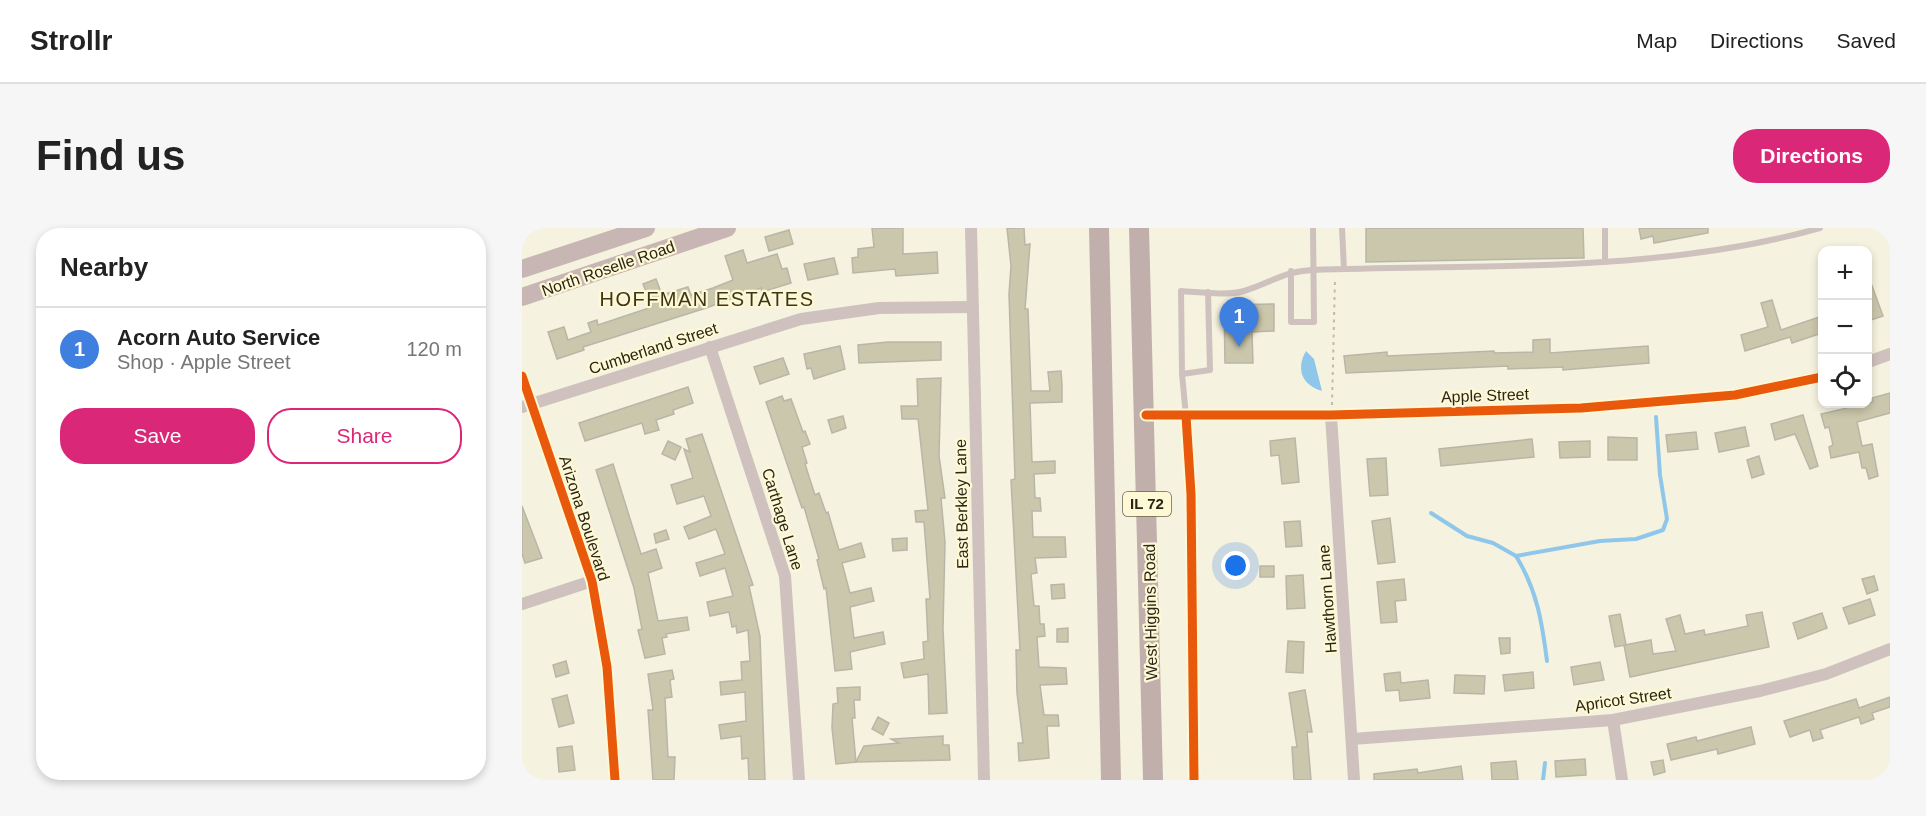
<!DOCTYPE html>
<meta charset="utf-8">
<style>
body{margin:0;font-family:Helvetica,sans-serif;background:#f6f6f6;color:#222}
.controls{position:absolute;right:18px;top:18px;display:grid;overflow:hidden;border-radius:12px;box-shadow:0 3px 9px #0003}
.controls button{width:54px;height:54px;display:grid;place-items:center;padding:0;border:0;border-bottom:2px solid #e0e0e0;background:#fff;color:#222;font:30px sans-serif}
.you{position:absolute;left:714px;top:338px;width:21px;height:21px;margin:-15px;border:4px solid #fff;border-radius:50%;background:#1a73e8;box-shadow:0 0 0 9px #1a73e833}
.badge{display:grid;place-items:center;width:39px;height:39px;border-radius:50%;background:#db2777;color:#fff;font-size:20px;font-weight:700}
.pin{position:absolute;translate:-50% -50px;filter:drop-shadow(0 2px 3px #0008)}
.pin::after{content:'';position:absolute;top:32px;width:21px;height:18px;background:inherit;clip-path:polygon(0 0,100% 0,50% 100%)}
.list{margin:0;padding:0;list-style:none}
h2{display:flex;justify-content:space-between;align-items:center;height:78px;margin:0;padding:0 24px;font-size:26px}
h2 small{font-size:20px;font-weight:400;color:#767676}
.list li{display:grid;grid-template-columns:39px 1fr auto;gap:18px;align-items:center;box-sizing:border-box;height:84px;padding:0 24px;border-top:2px solid #e0e0e0}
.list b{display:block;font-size:22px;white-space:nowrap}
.list p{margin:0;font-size:20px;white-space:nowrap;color:#767676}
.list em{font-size:20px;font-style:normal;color:#767676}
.actions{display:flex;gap:12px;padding:18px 24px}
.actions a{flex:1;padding:14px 0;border:2px solid #db2777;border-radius:24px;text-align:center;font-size:21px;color:#db2777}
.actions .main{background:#db2777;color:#fff}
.icon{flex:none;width:33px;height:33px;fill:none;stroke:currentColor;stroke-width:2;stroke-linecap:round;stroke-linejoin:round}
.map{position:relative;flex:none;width:1368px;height:552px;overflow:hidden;border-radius:24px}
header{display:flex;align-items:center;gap:36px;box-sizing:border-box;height:84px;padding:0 30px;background:#fff;border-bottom:2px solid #e0e0e0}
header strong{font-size:28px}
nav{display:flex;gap:33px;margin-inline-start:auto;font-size:21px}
.intro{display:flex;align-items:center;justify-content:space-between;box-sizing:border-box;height:144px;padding:0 36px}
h1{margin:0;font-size:42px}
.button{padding:15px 27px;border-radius:24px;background:#db2777;color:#fff;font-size:21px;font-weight:700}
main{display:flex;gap:36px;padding:0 36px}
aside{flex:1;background:#fff;border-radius:24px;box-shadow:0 3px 9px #0003}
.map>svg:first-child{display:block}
.water{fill:#8fc7eb}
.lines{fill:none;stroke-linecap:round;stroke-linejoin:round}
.stream{stroke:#8fc7eb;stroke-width:4}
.building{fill:#cbc7ac;stroke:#b8b6a7;stroke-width:1.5}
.path{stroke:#c1b8b2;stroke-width:2;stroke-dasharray:3 4.5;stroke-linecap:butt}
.service{stroke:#cfc2be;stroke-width:6}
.minor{stroke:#cfc2be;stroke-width:12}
.secondary{stroke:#c7b6b3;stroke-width:18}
.primary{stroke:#c0afab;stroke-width:20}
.cycleway-casing{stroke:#fff8d5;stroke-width:13}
.cycleway{stroke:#e8590c;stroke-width:9}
.labels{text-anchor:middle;stroke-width:4.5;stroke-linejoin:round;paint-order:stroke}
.shield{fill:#fff8d5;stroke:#696551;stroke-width:1.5}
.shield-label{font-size:15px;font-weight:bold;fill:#292619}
.street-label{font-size:16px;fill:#292619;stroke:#fff8d5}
.quarter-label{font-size:20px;letter-spacing:1.5px;fill:#3d371a;stroke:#fff8d5}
</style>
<header>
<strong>Strollr</strong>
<nav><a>Map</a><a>Directions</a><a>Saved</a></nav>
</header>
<div class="intro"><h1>Find us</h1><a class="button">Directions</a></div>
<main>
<aside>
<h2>Nearby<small></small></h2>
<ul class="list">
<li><span class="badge" style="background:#3f7fe0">1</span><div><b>Acorn Auto Service</b><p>Shop · Apple Street</p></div><em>120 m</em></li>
</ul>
<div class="actions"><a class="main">Save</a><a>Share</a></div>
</aside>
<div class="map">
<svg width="1368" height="552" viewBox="0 0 1368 552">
<rect width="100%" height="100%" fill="#f5f2df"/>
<path class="water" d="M784 123 792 131 800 163C779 157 774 140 784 123Z"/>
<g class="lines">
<g class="stream">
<polyline points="909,285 945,308 971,315 994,328"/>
<polyline points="994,328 1078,313 1114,311 1141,302 1145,291 1138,247 1134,189"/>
<path d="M994 328C1015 362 1020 394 1025 433"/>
<polyline points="1021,552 1023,535"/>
</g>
</g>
<g class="building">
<polygon points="350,0 381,0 381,26 415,24 416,45 374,48 373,41 331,45 330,30 336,29 336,21 352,19"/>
<polygon points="485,0 502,0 503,17 508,16 503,81 506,81 509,163 528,163 526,144 539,143 540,157 540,174 508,175 510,234 533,233 533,245 512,246 513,270 518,270 519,283 510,283 511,309 543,309 544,329 513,330 515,345 509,346 512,378 517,378 518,396 522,396 523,408 515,409 517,439 544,440 545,456 518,457 522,487 536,487 537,498 525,498 527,530 497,533 496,515 501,515 495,465 494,422 498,422 489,252 493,251 487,66 489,38"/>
<polygon points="844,0 1061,0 1062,30 844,34"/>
<polygon points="1117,0 1186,0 1186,5 1132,15 1131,8 1119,11"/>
<polygon points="267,2 271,16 247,23 243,9"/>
<polygon points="221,22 225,35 255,26 260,41 265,40 269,55 240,64 239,60 184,80 61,119 62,122 35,131 26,104 42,99 46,112 69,104 66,95 75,92 76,97 130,79 121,56 134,51 140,67 166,59 169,67 191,60 211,52 203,28"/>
<polygon points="312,30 316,46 286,52 282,36"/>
<polygon points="1346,47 1361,88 1346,93"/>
<polygon points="1250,72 1259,102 1300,88 1300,105 1270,115 1268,109 1223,123 1219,107 1246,99 1239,75"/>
<polygon points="752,76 752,103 730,104 731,135 703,135 702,77"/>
<polygon points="1028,111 1028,125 1126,118 1127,135 1041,142 1041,139 986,141 986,138 824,145 822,128 865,124 865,128 972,123 972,125 1011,124 1011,112"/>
<polygon points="366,114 419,114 419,132 337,135 336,117"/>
<polygon points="318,118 323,141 292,151 289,140 285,141 282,126"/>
<polygon points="261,130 267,146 238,156 232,139"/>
<polygon points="419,150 417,228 423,270 419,270 423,314 421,401 425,485 407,486 406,446 382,450 379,435 402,431 401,414 406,413 404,371 408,371 402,294 394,294 393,283 406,282 396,191 380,191 379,178 396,178 395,151"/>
<polygon points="166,159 171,175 151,182 152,186 134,192 137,202 123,206 120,195 63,213 57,195"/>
<polygon points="1368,165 1368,185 1335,194 1340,218 1350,216 1356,248 1347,251 1344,240 1340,240 1337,224 1309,230 1307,219 1311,217 1307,199 1303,200 1299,186 1351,174 1350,170"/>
<polygon points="260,168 262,173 269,171 281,204 283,203 288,216 280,219 285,235 283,236 293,267 297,265 304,285 306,284 317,322 339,315 343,329 320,335 328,365 349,360 352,373 328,379 332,410 361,404 363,416 328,424 330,441 313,443 304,360 302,361 295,332 297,331 282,279 280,280 244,174"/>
<polygon points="1281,187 1296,238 1288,241 1273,206 1253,212 1249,196"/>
<polygon points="321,188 324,200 310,205 306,192"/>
<polygon points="1223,199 1227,218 1197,224 1193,205"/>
<polygon points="1174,204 1176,221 1146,224 1144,207"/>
<polygon points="180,206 231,357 227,358 238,408 243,552 227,552 226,530 220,531 219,508 199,511 197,497 224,493 223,464 199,467 198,454 220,452 219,434 228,433 226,402 215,405 214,398 210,399 207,384 188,388 185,374 211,368 203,340 178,348 174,335 203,326 194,301 167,311 162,299 189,288 182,268 155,276 149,257 171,250 162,221 168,224 164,211"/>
<polygon points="1086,209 1115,210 1115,232 1086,232"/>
<polygon points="773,210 777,254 760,256 757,227 749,228 748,213"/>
<polygon points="1010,211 1012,229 919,238 917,221"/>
<polygon points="146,213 159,219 153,232 140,226"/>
<polygon points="1068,213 1068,229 1038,230 1037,214"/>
<polygon points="1237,228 1242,246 1230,250 1225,232"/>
<polygon points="864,230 866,267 848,268 845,231"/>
<polygon points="91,236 119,326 134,321 140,340 126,345 136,393 165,389 167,402 144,406 145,409 140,410 143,426 123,430 116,402 120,401 112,360 74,242"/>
<polygon points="0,278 20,330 3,335 0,326"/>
<polygon points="868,290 873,334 856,336 850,293"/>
<polygon points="778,293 780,318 764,319 762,294"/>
<polygon points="144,302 147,311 134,315 132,306"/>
<polygon points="385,310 385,322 371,323 370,311"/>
<rect x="738" y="338" width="14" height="11"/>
<polygon points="781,347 783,380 765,381 764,348"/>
<polygon points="1352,348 1356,362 1345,366 1340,351"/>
<polygon points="882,351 884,372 873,373 875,394 859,395 855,354"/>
<polygon points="542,356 543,370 530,371 529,357"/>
<polygon points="1348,371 1353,387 1327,396 1321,380"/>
<polygon points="1240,384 1247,419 1108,449 1102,417 1129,412 1131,426 1154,423 1144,391 1158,387 1163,406 1182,402 1183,407 1226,398 1224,387"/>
<polygon points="1300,385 1305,400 1276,411 1271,395"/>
<polygon points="1098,386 1104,417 1093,419 1087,388"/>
<polygon points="546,400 546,414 535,414 535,401"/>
<polygon points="977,410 988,410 988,425 979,426"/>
<polygon points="766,413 782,414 781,445 764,444"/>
<polygon points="44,433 47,445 34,449 31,437"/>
<polygon points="1078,434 1082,452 1052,457 1049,439"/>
<polygon points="150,442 152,451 148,452 150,469 143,470 146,529 153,529 152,552 131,552 126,482 131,482 126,446"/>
<polygon points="878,444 879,455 906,452 908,470 878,473 877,462 864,463 862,446"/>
<polygon points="1011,444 1012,460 983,463 981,447"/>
<polygon points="933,447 963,448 962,466 932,465"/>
<polygon points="338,459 338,472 332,472 333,490 330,490 334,534 314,536 310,500 311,476 316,475 315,460"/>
<polygon points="783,462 790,504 785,504 789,552 772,552 770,519 775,519 767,465"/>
<polygon points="45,467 52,495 37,499 30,471"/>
<polygon points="1368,469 1368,479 1350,485 1352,491 1339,496 1337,489 1298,502 1301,510 1291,513 1288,502 1268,509 1262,493 1334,471 1337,480"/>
<polygon points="356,489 367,495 361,507 350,501"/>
<polygon points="1229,499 1233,516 1196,526 1195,521 1149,532 1145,516 1174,509 1175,513"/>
<polygon points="421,508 421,517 427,517 428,532 334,534 342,518 377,515 369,511"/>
<polygon points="50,518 53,542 37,544 35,520"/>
<polygon points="1063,531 1064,547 1034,549 1033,533"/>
<polygon points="1141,532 1143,544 1132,547 1129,534"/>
<polygon points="994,533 996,552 970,552 969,535"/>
<polygon points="939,538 941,552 852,552 852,546 895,541 896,545"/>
</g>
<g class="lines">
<polyline class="path" points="810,177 813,50"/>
<g class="service">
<polyline points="820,0 822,41"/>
<polyline points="1083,34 1083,0"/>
<polyline points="769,43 769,94 792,94 791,0"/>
<polyline points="660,146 688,142 686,64"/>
<path d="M664 188 660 146 659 63C678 64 704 68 722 63 749 55 761 43 791 42 960 36 1134 46 1298 0"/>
</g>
<g class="minor">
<polyline points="449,0 462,552"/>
<polyline points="188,119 263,348 277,552"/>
<polyline points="1346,134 1368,126"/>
<polyline points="0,148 70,353 85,439 93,552"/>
<polyline points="0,179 279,91 357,80 450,79"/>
<polyline points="624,187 809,187 1059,180 1213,167 1300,149"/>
<polyline points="809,187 832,552"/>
<polyline points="0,376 70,353"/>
<polyline points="1091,492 1100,552"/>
<polyline points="830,511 1091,492 1238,463 1304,446 1368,421"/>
</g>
<g class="secondary">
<polyline points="0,41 124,0"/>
<polyline points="0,69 205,0"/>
</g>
<g class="primary">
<polyline points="577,0 589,552"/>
<polyline points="617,0 631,552"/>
</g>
<defs>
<g id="cycleway">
<polyline points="0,148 70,353 85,439 93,552"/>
<polyline points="624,187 809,187 1059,180 1213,167 1300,149"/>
<polyline points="664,188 669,266 672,552"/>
</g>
</defs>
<use href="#cycleway" class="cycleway-casing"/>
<use href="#cycleway" class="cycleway"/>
</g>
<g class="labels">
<rect class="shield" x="601" y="264" width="48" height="24" rx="4.5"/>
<g class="shield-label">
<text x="625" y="281">IL 72</text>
</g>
<g class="street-label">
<text transform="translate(86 40) rotate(-19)" y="6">North Roselle Road</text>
<text transform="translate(131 120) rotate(-18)" y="6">Cumberland Street</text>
<text transform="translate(963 167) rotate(-2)" y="6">Apple Street</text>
<text transform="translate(439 276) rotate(-91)" y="6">East Berkley Lane</text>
<text transform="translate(63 290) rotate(72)" y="6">Arizona Boulevard</text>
<text transform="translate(261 291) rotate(73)" y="6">Carthage Lane</text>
<text transform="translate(805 371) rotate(-94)" y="6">Hawthorn Lane</text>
<text transform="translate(628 384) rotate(-91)" y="6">West Higgins Road</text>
<text transform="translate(1101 471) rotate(-8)" y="6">Apricot Street</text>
</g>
<g class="quarter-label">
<text x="185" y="78">HOFFMAN ESTATES</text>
</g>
</g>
</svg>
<div class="controls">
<button>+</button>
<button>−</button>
<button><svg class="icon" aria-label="locate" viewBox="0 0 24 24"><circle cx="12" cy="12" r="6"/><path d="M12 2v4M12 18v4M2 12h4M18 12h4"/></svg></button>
</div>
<div class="you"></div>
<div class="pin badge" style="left:717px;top:119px;background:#3f7fe0">1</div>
</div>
</main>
